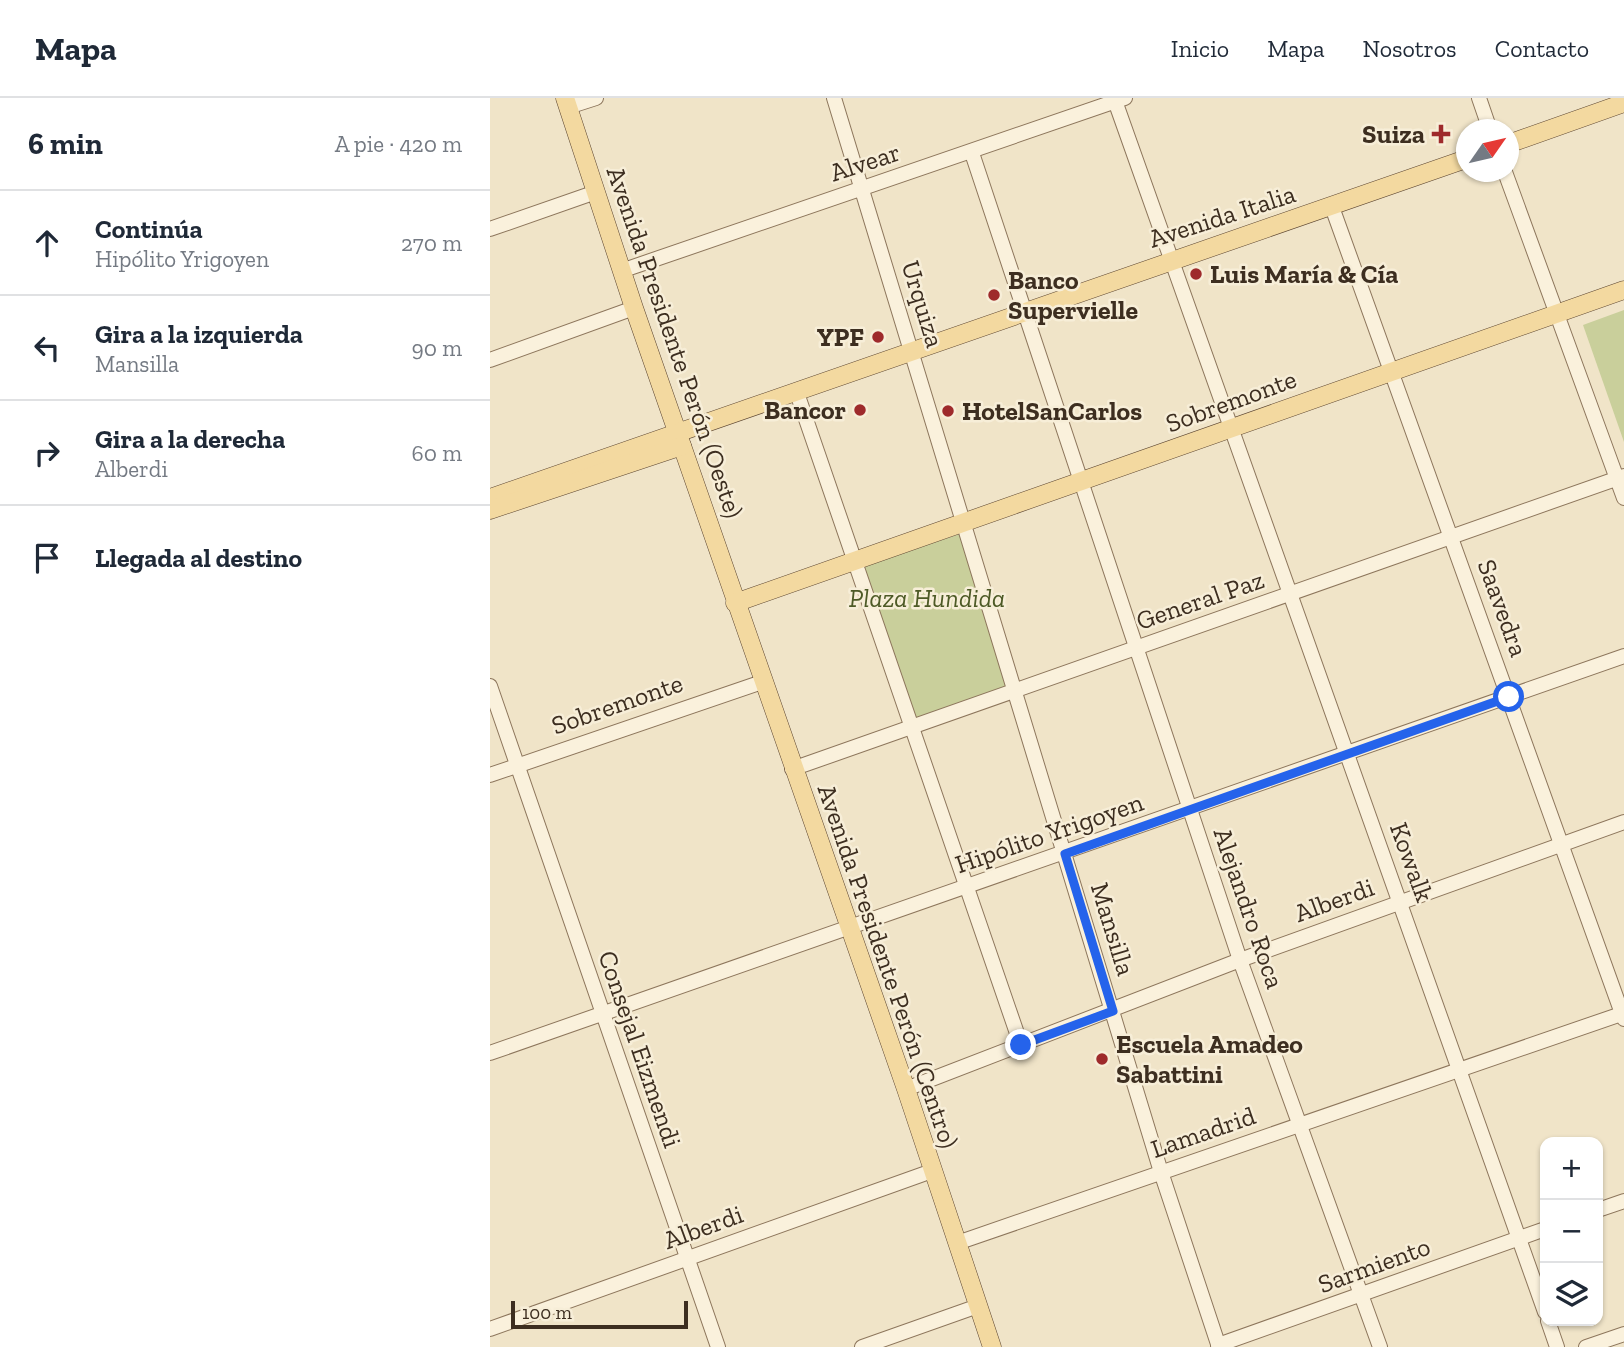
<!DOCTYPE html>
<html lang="es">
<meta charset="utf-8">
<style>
body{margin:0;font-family:"Zilla Slab",serif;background:#f2f2f3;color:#1f2937}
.controls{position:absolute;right:21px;bottom:21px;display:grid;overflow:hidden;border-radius:14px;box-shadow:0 2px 5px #0004}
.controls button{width:63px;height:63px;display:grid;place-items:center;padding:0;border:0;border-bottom:2px solid #e0e1e3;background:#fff;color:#1f2937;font:35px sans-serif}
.compass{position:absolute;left:966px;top:21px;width:63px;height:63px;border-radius:50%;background:#fff;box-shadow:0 2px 5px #0004;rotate:56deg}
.scale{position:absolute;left:21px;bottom:18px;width:177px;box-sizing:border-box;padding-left:7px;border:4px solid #3d2e20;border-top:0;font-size:19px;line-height:24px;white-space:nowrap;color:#3d2e20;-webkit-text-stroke:5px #f7eed8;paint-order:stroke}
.stop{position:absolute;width:21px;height:21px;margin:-16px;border:5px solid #2563eb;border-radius:50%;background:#fff}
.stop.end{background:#2563eb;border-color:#fff;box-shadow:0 2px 7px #0008}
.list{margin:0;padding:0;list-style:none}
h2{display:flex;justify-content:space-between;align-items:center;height:91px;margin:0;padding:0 28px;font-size:30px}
h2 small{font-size:23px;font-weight:400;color:#747a83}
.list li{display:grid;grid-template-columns:46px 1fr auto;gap:21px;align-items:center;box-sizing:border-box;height:105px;padding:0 28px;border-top:2px solid #e0e1e3}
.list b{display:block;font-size:26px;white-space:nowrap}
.list p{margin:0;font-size:23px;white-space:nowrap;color:#747a83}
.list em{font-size:23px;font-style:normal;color:#747a83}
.icon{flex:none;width:38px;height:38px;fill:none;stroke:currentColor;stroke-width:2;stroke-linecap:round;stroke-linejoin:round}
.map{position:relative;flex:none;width:1134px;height:1249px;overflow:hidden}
header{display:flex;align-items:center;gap:42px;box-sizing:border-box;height:98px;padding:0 35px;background:#fff;border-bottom:2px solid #e0e1e3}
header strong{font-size:33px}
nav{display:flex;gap:38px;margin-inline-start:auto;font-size:24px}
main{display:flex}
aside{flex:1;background:#fff}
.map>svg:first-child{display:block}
.green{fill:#c9cf9b}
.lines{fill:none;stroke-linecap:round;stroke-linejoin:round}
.minor-casing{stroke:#8d765c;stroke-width:16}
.major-casing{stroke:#5b4430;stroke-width:19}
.minor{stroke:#faf1dc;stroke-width:14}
.major{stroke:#f3d9a0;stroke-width:18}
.route{stroke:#2563eb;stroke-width:9}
.poi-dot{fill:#9e2a2b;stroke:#f7eed8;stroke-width:2.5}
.labels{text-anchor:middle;stroke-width:5;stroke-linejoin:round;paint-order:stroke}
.poi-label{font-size:26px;font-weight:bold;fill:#3d2e20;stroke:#f7eed8;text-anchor:start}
.street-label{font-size:26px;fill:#3d2e20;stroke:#f7eed8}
.park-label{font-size:26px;font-style:italic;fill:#4d5a26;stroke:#f7eed8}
</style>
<header>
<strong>Mapa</strong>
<nav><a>Inicio</a><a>Mapa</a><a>Nosotros</a><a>Contacto</a></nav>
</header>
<main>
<aside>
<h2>6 min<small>A pie · 420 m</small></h2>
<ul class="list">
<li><svg class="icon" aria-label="ahead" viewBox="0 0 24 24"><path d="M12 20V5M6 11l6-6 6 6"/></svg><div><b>Continúa</b><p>Hipólito Yrigoyen</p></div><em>270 m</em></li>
<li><svg class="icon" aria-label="left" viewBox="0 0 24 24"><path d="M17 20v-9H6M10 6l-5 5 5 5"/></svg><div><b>Gira a la izquierda</b><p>Mansilla</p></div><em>90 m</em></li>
<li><svg class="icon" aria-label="right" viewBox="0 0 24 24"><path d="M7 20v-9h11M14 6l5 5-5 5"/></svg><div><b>Gira a la derecha</b><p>Alberdi</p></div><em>60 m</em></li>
<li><svg class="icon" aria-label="arrive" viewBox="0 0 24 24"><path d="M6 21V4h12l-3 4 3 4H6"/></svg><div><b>Llegada al destino</b></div></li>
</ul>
</aside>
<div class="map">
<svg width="1134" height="1249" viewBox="0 0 1134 1249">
<rect width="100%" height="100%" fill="#f0e4c8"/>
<g class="green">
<polygon points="1134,212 1134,344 1093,227"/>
<polygon points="470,436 519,588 427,622 372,468"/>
</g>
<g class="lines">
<defs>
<g id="minor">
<polyline points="344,0 671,1074 729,1249"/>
<polyline points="624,0 1055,1214"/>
<polyline points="989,0 1000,32"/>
<polyline points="78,9 106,0"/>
<polyline points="482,55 750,862 890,1249"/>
<polyline points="1015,74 1134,400"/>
<polyline points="842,109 1134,921"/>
<polyline points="0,131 106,94"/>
<polyline points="131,173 635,0"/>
<polyline points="0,262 144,210"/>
<polyline points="307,295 531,947"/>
<polyline points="0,588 228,1249"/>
<polyline points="302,671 1134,378"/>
<polyline points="0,677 272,584"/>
<polyline points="0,955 1134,558"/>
<polyline points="416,991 750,862 1134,724"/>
<polyline points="1108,1112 1134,1103"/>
<polyline points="467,1145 1134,915"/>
<polyline points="1058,1223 1067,1249"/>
<polyline points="0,1231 442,1073"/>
<polyline points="728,1247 1055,1131"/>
<polyline points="372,1249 488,1208"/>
<polyline points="1096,1249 1134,1236"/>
</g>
<g id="major">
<polyline points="75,0 144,210 416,991 502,1249"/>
<polyline points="1018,46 1134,5"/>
<polyline points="0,400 976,61"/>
<polyline points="0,412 192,348"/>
<polyline points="245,505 1134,192"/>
</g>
</defs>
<use href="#minor" class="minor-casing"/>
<use href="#major" class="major-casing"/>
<use href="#minor" class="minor"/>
<use href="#major" class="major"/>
</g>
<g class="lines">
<polyline class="route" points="531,947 623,913 575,756 1019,599"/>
</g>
<g class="poi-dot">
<path d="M947.5 25.5h7v7h7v7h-7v7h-7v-7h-7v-7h7z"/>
<circle cx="706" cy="176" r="7"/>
<circle cx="504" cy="197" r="7"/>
<circle cx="388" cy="239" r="7"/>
<circle cx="370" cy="312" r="7"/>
<circle cx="458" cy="313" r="7"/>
<circle cx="612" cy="961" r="7"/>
</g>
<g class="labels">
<g class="poi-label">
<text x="935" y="45" text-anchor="end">Suiza</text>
<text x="720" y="185">Luis María &amp; Cía</text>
<text x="518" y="191">Banco<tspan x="518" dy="30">Supervielle</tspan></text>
<text x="374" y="248" text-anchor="end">YPF</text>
<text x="356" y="321" text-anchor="end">Bancor</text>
<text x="472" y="322">HotelSanCarlos</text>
<text x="626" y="955">Escuela Amadeo<tspan x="626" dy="30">Sabattini</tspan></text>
</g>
<g class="street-label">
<text transform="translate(375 64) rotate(-18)" y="9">Alvear</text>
<text transform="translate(732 118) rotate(-18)" y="9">Avenida Italia</text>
<text transform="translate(433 206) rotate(73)" y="9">Urquiza</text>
<text transform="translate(185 244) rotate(71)" y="9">Avenida Presidente Perón (Oeste)</text>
<text transform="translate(741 303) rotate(-20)" y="9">Sobremonte</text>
<text transform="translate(710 502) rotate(-19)" y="9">General Paz</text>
<text transform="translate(1013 510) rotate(70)" y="9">Saavedra</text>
<text transform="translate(127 606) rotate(-19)" y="9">Sobremonte</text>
<text transform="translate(559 735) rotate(-19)" y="9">Hipólito Yrigoyen</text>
<text transform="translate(922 764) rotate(70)" y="9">Kowalk</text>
<text transform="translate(844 802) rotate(-20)" y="9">Alberdi</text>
<text transform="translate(759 810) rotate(71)" y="9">Alejandro Roca</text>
<text transform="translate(623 831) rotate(73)" y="9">Mansilla</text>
<text transform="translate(398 868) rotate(71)" y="9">Avenida Presidente Perón (Centro)</text>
<text transform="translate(150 951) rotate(71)" y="9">Consejal Eizmendi</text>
<text transform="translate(713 1034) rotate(-19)" y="9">Lamadrid</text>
<text transform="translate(213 1129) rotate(-20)" y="9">Alberdi</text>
<text transform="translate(884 1167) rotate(-20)" y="9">Sarmiento</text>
</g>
<g class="park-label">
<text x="437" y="509">Plaza Hundida</text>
</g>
</g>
</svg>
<div class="controls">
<button>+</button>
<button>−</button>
<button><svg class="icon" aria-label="layers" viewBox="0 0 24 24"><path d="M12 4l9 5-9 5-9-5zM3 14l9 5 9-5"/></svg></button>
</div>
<svg class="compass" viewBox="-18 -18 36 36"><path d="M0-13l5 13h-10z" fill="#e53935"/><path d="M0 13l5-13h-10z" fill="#747a83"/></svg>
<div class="scale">100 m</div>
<div class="stop" style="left:1019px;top:599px"></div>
<div class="stop end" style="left:531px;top:947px"></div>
</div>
</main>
